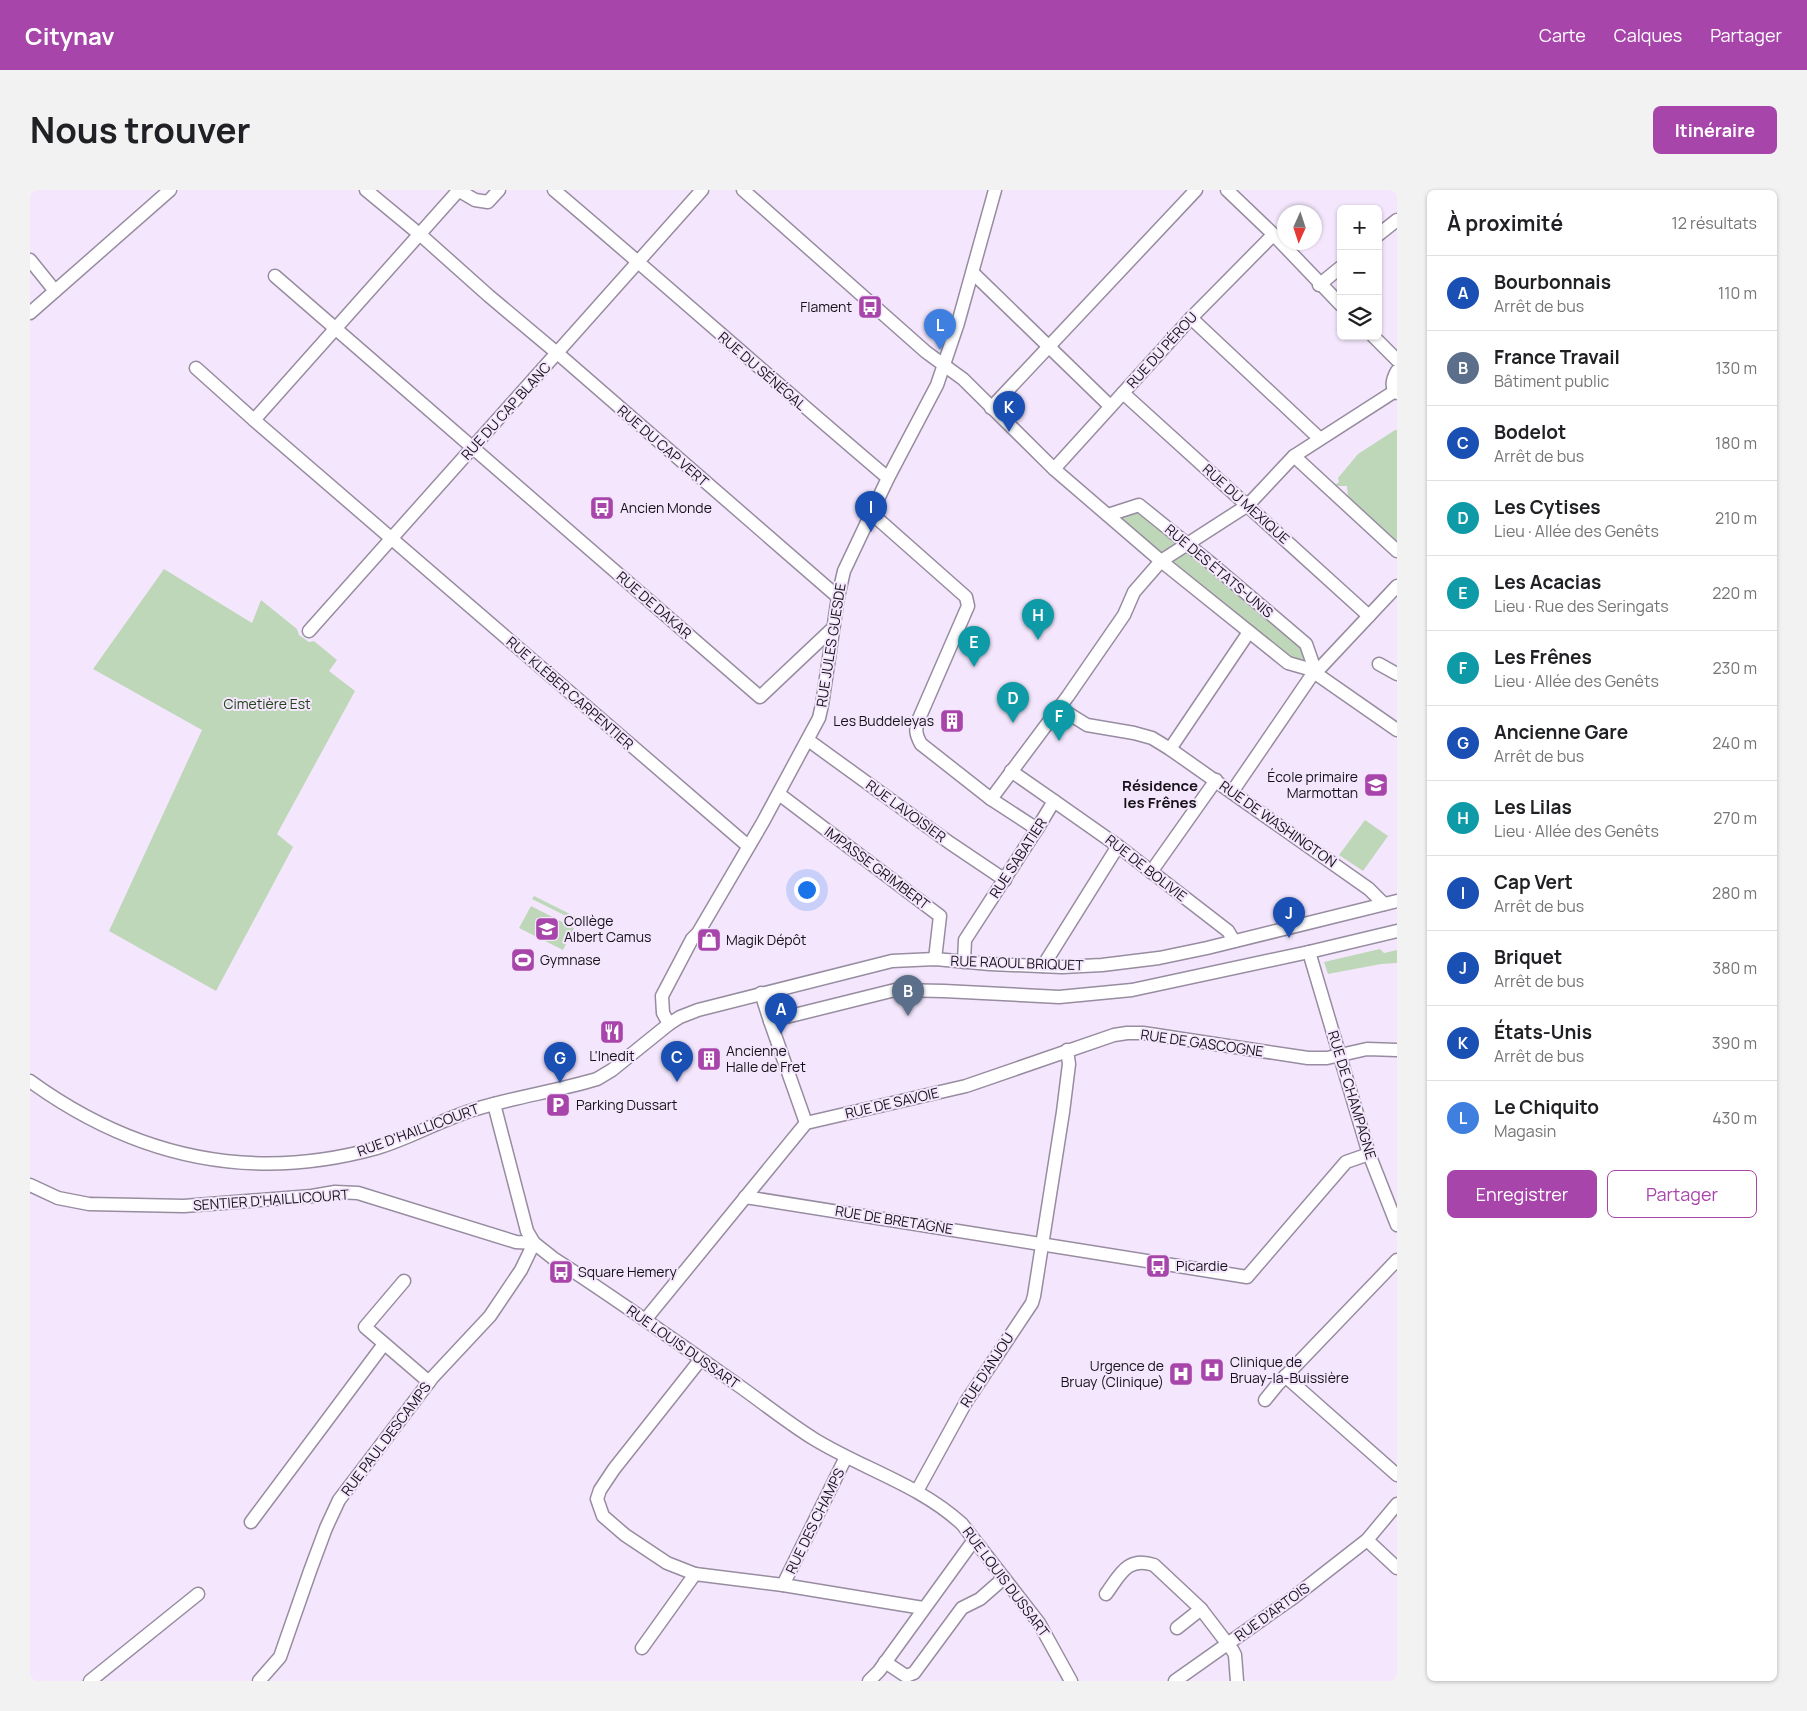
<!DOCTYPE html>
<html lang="fr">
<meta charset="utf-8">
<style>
body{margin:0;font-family:Manrope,sans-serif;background:#f2f2f2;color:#202124}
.controls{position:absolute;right:15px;top:15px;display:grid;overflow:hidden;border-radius:8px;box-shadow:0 1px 4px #0004}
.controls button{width:45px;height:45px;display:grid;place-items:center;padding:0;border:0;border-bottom:1px solid #e0e0e0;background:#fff;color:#202124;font:25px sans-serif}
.compass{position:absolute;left:1247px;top:15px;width:45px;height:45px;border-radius:50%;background:#fff;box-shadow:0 1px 4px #0004;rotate:183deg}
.you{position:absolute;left:776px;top:699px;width:18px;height:18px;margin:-12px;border:4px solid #fff;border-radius:50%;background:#1a73e8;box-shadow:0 0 0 8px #1a73e833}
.badge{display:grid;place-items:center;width:32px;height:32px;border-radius:50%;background:#a845ab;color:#fff;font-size:16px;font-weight:700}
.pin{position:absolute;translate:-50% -41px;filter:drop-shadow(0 1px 2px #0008)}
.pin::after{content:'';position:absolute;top:26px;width:18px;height:15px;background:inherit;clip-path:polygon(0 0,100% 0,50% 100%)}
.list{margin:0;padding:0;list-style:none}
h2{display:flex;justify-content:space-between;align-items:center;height:65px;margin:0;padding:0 20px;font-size:21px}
h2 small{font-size:16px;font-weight:400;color:#757577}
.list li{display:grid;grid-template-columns:32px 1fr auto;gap:15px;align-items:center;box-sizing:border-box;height:75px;padding:0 20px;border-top:1px solid #e0e0e0}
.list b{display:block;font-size:19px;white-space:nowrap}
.list p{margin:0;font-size:16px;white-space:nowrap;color:#757577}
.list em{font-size:16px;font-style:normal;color:#757577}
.actions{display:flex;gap:10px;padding:15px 20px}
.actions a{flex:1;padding:11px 0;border:1px solid #a845ab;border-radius:8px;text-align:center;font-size:18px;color:#a845ab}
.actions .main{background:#a845ab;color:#fff}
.icon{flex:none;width:28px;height:28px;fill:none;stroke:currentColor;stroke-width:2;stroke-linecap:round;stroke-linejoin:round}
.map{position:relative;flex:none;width:1367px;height:1491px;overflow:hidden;border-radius:8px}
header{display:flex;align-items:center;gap:30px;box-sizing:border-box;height:70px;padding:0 25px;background:#a845ab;color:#fff}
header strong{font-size:24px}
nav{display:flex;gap:28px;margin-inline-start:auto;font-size:18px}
.intro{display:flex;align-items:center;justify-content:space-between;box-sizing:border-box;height:120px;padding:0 30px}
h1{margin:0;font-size:35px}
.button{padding:12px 22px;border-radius:8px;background:#a845ab;color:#fff;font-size:18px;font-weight:700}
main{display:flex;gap:30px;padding:0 30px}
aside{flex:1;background:#fff;border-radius:8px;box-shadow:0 1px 4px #0004}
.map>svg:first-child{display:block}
.green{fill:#bfd7b9}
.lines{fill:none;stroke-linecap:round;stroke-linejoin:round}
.minor-casing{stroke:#978ca0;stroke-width:15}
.minor{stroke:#fff;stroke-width:12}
.labels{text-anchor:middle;stroke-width:4;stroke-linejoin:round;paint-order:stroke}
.poi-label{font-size:14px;fill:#161219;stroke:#f4e7fd;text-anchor:start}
.street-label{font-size:14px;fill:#161219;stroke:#f4e7fd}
.park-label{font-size:14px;fill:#234419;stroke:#f4e7fd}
.neighbourhood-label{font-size:15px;font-weight:bold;fill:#161219;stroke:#f4e7fd}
</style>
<header>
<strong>Citynav</strong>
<nav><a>Carte</a><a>Calques</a><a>Partager</a></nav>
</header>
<div class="intro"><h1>Nous trouver</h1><a class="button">Itinéraire</a></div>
<main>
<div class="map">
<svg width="1367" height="1491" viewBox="0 0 1367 1491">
<rect width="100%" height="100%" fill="#f4e7fd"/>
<g class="green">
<polygon points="1365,240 1367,240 1367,354 1318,308 1317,296 1304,296 1309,292 1308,288 1328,264"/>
<polygon points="1112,321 1147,351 1148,357 1129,368 1088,326"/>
<polygon points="1154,362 1160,362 1277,461 1278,464 1268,474 1140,371"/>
<polygon points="134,379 222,433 231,410 267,439 269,445 279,452 284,451 307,470 299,481 325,501 247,644 263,657 186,801 79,741 172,540 63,479"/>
<polygon points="1335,630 1358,646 1333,681 1309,665"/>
<polygon points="504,706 550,729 548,732 502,709"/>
<polygon points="501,716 544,738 533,760 489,738"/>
<polygon points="1350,759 1354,763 1367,760 1367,773 1351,774 1298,784 1294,772"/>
</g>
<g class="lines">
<defs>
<g id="minor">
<polyline points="336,0 394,48 459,106 533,168 808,407"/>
<polyline points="428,0 445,10 458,12 469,0"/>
<path d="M524 0C636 95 746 193 858 288"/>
<polyline points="713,0 896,162 933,189 1024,279 1131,371 1258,473 1279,479"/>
<polyline points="1197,0 1241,42 1311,115"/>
<polyline points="1348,45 1367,30"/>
<polyline points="0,70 25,101"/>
<polyline points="943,83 1080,216"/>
<polyline points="245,86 730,507 803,438"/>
<polyline points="1289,95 1311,77"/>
<polyline points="0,123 140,0"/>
<polyline points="1161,128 1289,248"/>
<polyline points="1343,146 1367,170"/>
<polyline points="166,178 224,230 718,656"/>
<path d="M1367 181C1363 188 1360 197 1367 203"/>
<polyline points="1093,203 1339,426"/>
<polyline points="961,218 1166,0"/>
<polyline points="224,230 428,1"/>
<polyline points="1264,266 1367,361"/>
<polyline points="1024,279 1161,128 1243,45"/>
<path d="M841 323 936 407 938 416 888 531C885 540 886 545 891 554L961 609 1007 639"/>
<polyline points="1078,325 1109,315 1177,370 1276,454 1283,474"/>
<polyline points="279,441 672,0"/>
<polyline points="1349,474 1367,484"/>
<polyline points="1290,478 1367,396"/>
<polyline points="1288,485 1367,540"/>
<polyline points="1028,517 1057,535 1104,543 1122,548 1140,559 1339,699 1354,714"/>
<polyline points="778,550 920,653 975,690"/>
<polyline points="1140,559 1219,442"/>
<polyline points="1202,602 1282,485"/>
<polyline points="749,604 910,726 905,769"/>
<polyline points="961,609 1038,506 1094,425 1104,402 1131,371 1218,315 1264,266 1365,201"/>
<polyline points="1024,611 1088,656 1198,741 1204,751"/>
<polyline points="1121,682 1186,590"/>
<polyline points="1279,762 1339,964 1367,1035"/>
<polyline points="934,772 935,750 1007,639 1024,611 981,581"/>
<polyline points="1013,776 1088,656"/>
<polyline points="731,803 740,831 776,933"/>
<polyline points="740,831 865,800 914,801 1029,807 1102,800 1279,762 1367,741"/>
<polyline points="639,834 633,823 632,806 662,749 668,743 733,632 789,528 792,515 808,407 814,381 858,288 907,195 928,133 965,0"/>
<path d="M0 891C105 967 221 993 347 958 381 948 412 929 446 919 485 907 527 901 567 889L582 880 639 834 650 827 668 820 862 771 905 769 960 774 1032 777 1072 775 1129 768 1177 758 1367 711"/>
<path d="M464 914 497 1041 504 1053 523 1068C582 1106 640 1147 698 1188 727 1208 755 1231 784 1249 833 1279 890 1295 932 1334L1009 1433 1041 1491"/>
<polyline points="0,995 28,1008 59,1014 154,1016 282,1006 305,1002 328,1003 486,1052 504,1053"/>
<polyline points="715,1007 1217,1087 1316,972 1339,964"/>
<polyline points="374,1091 335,1137 399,1192"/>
<polyline points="615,1130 776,933 936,896 1084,845 1097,843 1113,843 1278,868 1297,868 1337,859 1367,860"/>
<polyline points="1255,1186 1367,1285"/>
<polyline points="1235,1210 1248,1194 1367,1070"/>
<polyline points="887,1301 936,1212 1002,1113 1004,1106 1033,922 1039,874 1037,860"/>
<polyline points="221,1332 354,1154"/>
<polyline points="1337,1350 1367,1378"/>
<polyline points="665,1384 637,1373 595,1345 573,1326 567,1309 570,1300 584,1279 671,1169"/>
<polyline points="753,1395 893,1418"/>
<path d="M1076 1404C1090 1385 1097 1366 1124 1375L1171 1419"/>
<polyline points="1147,1438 1171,1419 1203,1461 1205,1465 1207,1491"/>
<polyline points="612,1458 665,1384 753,1395 816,1267"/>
<polyline points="855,1472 876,1486 884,1483 932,1418 950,1409 974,1388"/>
<polyline points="60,1491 168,1404"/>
<polyline points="229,1491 250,1467 280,1381 296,1338 309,1310 402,1188 460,1126 491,1080 504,1053"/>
<polyline points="839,1491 849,1481 944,1350"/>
<polyline points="1145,1491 1264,1407 1337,1350 1367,1314"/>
</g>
</defs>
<use href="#minor" class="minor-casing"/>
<use href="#minor" class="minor"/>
</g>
<defs>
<symbol id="bus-square" viewBox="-11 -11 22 22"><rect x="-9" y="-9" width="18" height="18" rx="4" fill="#a845ab" stroke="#f4e7fd"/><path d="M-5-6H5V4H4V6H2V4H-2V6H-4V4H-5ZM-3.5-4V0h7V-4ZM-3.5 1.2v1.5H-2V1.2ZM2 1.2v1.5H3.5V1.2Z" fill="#fff"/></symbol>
<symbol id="building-square" viewBox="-11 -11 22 22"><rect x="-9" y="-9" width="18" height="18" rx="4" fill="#a845ab" stroke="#f4e7fd"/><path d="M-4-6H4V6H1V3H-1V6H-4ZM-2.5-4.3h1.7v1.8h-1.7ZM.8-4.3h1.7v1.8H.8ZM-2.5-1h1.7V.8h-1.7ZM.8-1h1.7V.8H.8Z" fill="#fff"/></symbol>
<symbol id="school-square" viewBox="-11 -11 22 22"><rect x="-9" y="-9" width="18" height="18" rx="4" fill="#a845ab" stroke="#f4e7fd"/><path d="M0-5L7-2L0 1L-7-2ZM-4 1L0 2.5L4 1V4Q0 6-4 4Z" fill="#fff"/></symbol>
<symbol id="shop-square" viewBox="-11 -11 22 22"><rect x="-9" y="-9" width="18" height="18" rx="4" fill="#a845ab" stroke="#f4e7fd"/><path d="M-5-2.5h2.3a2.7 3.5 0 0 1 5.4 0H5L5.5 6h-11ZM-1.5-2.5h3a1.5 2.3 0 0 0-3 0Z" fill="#fff"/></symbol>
<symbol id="stadium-square" viewBox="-11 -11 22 22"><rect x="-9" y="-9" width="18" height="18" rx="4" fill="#a845ab" stroke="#f4e7fd"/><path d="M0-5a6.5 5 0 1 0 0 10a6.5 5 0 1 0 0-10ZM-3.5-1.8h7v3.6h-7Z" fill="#fff"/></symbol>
<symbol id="restaurant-square" viewBox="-11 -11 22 22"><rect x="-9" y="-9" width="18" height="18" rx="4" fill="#a845ab" stroke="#f4e7fd"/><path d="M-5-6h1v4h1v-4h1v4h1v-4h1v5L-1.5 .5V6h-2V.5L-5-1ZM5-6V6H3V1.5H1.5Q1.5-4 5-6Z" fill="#fff"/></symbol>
<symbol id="parking-square" viewBox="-11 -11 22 22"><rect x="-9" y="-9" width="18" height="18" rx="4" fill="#a845ab" stroke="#f4e7fd"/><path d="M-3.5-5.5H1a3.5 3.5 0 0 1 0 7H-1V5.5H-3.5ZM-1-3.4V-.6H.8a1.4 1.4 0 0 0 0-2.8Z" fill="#fff"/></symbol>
<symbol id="hospital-square" viewBox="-11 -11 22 22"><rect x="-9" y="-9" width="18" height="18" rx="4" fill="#a845ab" stroke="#f4e7fd"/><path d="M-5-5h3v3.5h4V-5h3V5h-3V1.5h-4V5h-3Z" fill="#fff"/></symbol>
</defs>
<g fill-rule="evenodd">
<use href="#bus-square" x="826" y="103" width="28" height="28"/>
<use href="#bus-square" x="558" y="304" width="28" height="28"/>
<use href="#building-square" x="908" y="517" width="28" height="28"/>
<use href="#school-square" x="1332" y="581" width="28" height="28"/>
<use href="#school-square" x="503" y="725" width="28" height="28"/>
<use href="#shop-square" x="665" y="736" width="28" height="28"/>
<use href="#stadium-square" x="479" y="756" width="28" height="28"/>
<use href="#restaurant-square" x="568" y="828" width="28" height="28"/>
<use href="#building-square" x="665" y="855" width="28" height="28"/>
<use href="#parking-square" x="514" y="901" width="28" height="28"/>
<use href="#bus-square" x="1114" y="1062" width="28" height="28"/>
<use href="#bus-square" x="517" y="1068" width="28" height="28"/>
<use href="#hospital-square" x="1168" y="1166" width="28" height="28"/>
<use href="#hospital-square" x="1137" y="1170" width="28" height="28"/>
</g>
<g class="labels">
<g class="poi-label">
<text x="822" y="122" text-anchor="end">Flament</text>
<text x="590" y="323">Ancien Monde</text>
<text x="904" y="536" text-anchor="end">Les Buddeleyas</text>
<text x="1328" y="592" text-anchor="end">École primaire<tspan x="1328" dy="16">Marmottan</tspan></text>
<text x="534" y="736">Collège<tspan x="534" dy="16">Albert Camus</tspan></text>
<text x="696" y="755">Magik Dépôt</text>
<text x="510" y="775">Gymnase</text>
<text x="696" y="866">Ancienne<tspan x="696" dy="16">Halle de Fret</tspan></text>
<text x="582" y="871" text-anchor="middle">L'Inedit</text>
<text x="546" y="920">Parking Dussart</text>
<text x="1146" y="1081">Picardie</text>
<text x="548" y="1087">Square Hemery</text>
<text x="1200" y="1177">Clinique de<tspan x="1200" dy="16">Bruay-la-Buissière</tspan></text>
<text x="1134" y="1181" text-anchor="end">Urgence de<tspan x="1134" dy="16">Bruay (Clinique)</tspan></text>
</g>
<g class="street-label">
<text transform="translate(1132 160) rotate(-48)" y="5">RUE DU PÉROU</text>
<text transform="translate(732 181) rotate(41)" y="5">RUE DU SÉNÉGAL</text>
<text transform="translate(476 221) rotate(-48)" y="5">RUE DU CAP BLANC</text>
<text transform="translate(633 256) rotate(41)" y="5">RUE DU CAP VERT</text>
<text transform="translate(1216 314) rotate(42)" y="5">RUE DU MEXIQUE</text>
<text transform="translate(1189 381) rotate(40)" y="5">RUE DES ÉTATS-UNIS</text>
<text transform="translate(624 415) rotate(41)" y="5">RUE DE DAKAR</text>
<text transform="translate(801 455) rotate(-81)" y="5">RUE JULES GUESDE</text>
<text transform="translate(540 503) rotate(41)" y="5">RUE KLÉBER CARPENTIER</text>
<text transform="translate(876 621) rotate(36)" y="5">RUE LAVOISIER</text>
<text transform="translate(1248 634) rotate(35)" y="5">RUE DE WASHINGTON</text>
<text transform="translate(988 668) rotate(-57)" y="5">RUE SABATIER</text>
<text transform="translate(847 678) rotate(37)" y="5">IMPASSE GRIMBERT</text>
<text transform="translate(1116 678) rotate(38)" y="5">RUE DE BOLIVIE</text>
<text transform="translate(987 773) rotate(2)" y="5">RUE RAOUL BRIQUET</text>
<text transform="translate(1172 853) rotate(8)" y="5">RUE DE GASCOGNE</text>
<text transform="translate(1322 905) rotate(73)" y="5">RUE DE CHAMPAGNE</text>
<text transform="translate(862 913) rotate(-13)" y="5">RUE DE SAVOIE</text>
<text transform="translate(388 940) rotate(-20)" y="5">RUE D'HAILLICOURT</text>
<text transform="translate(241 1010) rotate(-4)" y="5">SENTIER D'HAILLICOURT</text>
<text transform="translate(864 1030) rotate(9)" y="5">RUE DE BRETAGNE</text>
<text transform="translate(653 1157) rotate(35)" y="5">RUE LOUIS DUSSART</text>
<text transform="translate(957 1180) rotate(-57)" y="5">RUE D'ANJOU</text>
<text transform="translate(356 1249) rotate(-53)" y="5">RUE PAUL DESCAMPS</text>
<text transform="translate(785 1331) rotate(-64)" y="5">RUE DES CHAMPS</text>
<text transform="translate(976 1392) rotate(53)" y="5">RUE LOUIS DUSSART</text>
<text transform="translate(1242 1422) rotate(-36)" y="5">RUE D'ARTOIS</text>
</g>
<g class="park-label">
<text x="237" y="519">Cimetière Est</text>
</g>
<g class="neighbourhood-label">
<text x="1130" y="601">Résidence<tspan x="1130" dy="17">les Frênes</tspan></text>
</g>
</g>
</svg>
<div class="controls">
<button>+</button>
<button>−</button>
<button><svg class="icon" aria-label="layers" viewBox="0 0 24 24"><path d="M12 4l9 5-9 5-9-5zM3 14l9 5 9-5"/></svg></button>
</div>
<svg class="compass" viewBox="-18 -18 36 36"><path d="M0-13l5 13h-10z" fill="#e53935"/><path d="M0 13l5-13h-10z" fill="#757577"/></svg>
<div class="you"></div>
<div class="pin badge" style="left:751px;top:844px;background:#1a4fb4">A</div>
<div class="pin badge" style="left:878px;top:826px;background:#5c6f8a">B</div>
<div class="pin badge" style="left:647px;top:892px;background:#1a4fb4">C</div>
<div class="pin badge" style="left:983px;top:533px;background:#0f9aa8">D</div>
<div class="pin badge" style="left:944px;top:477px;background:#0f9aa8">E</div>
<div class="pin badge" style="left:1029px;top:551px;background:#0f9aa8">F</div>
<div class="pin badge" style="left:530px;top:893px;background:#1a4fb4">G</div>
<div class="pin badge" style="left:1008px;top:450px;background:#0f9aa8">H</div>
<div class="pin badge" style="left:841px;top:342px;background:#1a4fb4">I</div>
<div class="pin badge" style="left:1259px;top:748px;background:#1a4fb4">J</div>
<div class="pin badge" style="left:979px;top:242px;background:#1a4fb4">K</div>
<div class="pin badge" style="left:910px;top:160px;background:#3f7fe0">L</div>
</div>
<aside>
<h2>À proximité<small>12 résultats</small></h2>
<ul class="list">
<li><span class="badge" style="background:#1a4fb4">A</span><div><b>Bourbonnais</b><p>Arrêt de bus</p></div><em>110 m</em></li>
<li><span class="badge" style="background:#5c6f8a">B</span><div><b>France Travail</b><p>Bâtiment public</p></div><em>130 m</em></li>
<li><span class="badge" style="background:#1a4fb4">C</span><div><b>Bodelot</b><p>Arrêt de bus</p></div><em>180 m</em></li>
<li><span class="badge" style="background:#0f9aa8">D</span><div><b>Les Cytises</b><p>Lieu · Allée des Genêts</p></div><em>210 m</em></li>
<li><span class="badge" style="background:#0f9aa8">E</span><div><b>Les Acacias</b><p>Lieu · Rue des Seringats</p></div><em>220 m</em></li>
<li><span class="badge" style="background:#0f9aa8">F</span><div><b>Les Frênes</b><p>Lieu · Allée des Genêts</p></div><em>230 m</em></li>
<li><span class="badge" style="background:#1a4fb4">G</span><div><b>Ancienne Gare</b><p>Arrêt de bus</p></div><em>240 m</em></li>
<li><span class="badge" style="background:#0f9aa8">H</span><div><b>Les Lilas</b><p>Lieu · Allée des Genêts</p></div><em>270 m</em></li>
<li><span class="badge" style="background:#1a4fb4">I</span><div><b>Cap Vert</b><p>Arrêt de bus</p></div><em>280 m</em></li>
<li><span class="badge" style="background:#1a4fb4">J</span><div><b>Briquet</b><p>Arrêt de bus</p></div><em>380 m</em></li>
<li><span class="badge" style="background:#1a4fb4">K</span><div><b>États-Unis</b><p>Arrêt de bus</p></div><em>390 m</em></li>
<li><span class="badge" style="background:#3f7fe0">L</span><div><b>Le Chiquito</b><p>Magasin</p></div><em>430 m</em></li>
</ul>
<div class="actions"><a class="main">Enregistrer</a><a>Partager</a></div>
</aside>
</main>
